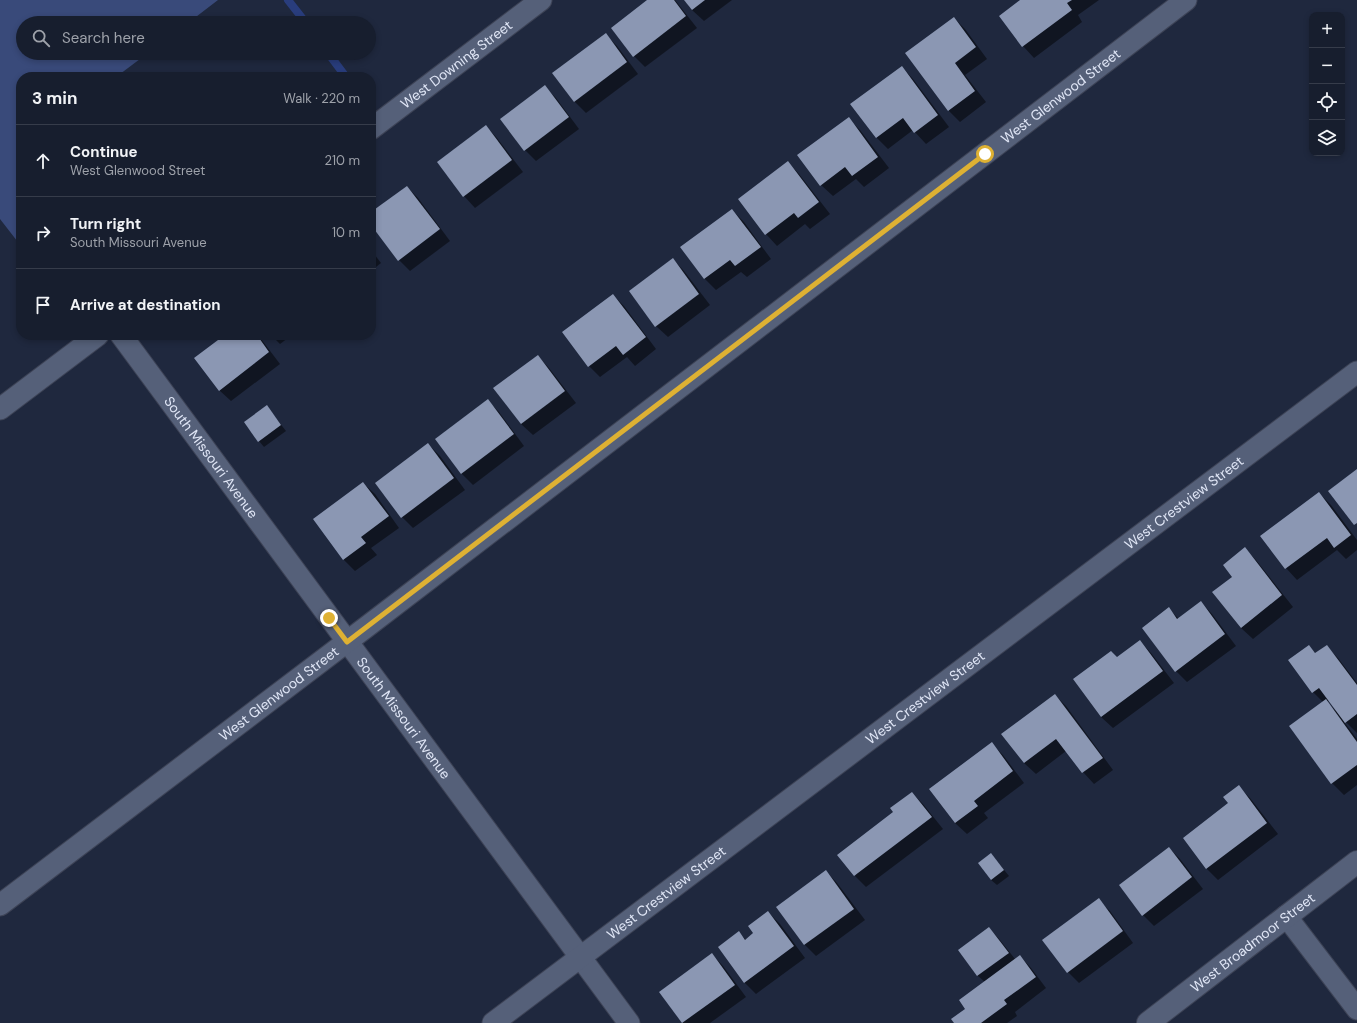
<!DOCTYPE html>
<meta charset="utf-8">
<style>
body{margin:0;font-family:"DM Sans",sans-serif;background:#202736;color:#f1f3f6}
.controls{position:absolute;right:12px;top:12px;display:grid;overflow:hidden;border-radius:8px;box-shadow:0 2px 6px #0003}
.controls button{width:36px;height:36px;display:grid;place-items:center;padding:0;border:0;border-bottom:1px solid #363c4a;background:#171e2e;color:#f1f3f6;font:20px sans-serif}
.stop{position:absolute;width:12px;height:12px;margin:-9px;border:3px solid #deb133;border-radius:50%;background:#fff}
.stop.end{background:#deb133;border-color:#fff;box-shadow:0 1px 4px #0008}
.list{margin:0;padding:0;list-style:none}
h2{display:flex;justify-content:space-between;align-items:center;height:52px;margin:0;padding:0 16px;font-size:17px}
h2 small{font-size:13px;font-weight:400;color:#9ea2aa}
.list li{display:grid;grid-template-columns:26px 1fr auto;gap:12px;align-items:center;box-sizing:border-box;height:72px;padding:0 16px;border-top:1px solid #363c4a}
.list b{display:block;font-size:15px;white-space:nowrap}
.list p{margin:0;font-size:13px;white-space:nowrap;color:#9ea2aa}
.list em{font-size:13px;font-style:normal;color:#9ea2aa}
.icon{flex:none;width:22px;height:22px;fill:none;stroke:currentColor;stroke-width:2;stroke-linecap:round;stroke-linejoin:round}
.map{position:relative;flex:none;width:1357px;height:1023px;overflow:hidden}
.search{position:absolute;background:#171e2e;box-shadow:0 2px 6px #0003;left:16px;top:16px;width:360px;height:44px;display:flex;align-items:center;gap:10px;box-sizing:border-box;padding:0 14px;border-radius:22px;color:#9ea2aa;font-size:15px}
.panel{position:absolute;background:#171e2e;box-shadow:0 2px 6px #0003;left:16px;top:72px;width:360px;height:268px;border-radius:16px}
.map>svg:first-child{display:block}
.green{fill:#394a7a}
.shadow{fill:#0007;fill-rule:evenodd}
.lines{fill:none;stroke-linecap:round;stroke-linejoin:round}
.stream{stroke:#293d7d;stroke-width:8}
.building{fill:#8b97b3}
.minor-casing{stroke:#3d4356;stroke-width:23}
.tertiary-casing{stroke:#3d4356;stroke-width:24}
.minor{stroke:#556079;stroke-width:21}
.tertiary{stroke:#556079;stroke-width:22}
.route{stroke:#deb133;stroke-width:5}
.labels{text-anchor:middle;stroke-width:4;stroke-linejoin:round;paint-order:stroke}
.street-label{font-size:14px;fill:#e0e6f6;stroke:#0d111b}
</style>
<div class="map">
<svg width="1357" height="1023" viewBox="0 0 1357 1023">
<rect width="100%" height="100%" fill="#1f283e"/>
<polygon class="green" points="0,0 218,0 188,23 23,23 23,53 148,53 116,77 21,77 21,246 0,219"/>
<g class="shadow">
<polygon points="649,0 675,0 697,28 645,67 634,56"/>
<polygon points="685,0 732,0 704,21 692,10"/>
<polygon points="1022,0 1099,0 1078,15 1082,22 1034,58 1023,46"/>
<polygon points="954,18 965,29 987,59 965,75 986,102 960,122 949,111 906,53"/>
<polygon points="605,34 617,46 638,74 586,113 574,101"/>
<polygon points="902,67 913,79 949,127 926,144 913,130 888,149 876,137"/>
<polygon points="544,86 556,98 579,129 536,161 525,150"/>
<polygon points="848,118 860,130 889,168 864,187 856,179 833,196 821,185"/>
<polygon points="486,126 497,138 523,172 475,208 464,196"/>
<polygon points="788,162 799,174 830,214 810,229 805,224 777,246 766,234"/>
<polygon points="407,187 418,198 450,241 410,271 399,260 371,224 371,214"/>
<polygon points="732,210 744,222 771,259 747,277 741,272 716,290 705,279 682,248"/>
<polygon points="371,250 381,263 371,271"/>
<polygon points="673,259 684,271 710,305 668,337 656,326"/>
<polygon points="613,295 624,306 656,349 635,366 627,357 600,377 589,366"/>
<polygon points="222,335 258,335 280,364 231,401 219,390 223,337"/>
<polygon points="271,335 292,335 280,344"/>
<polygon points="538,356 549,368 576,403 533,435 521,424"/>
<polygon points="488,401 499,412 524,446 473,485 461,473"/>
<polygon points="267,407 286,431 264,447 259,441"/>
<polygon points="428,444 440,456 465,490 413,528 402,517"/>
<polygon points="363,483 375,494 399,528 371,548 377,555 355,571 344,560 314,519"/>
<polygon points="1319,493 1331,505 1357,540 1357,550 1346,559 1337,550 1297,580 1286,568"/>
<polygon points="1245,549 1256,560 1293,607 1253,639 1241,628 1213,593 1234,577"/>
<polygon points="1201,602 1212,614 1236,646 1187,682 1176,671 1169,609 1179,619"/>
<polygon points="1140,641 1151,653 1174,683 1113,728 1101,717 1074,680 1117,658"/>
<path d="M1309 646 1316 654 1326 646 1338 658 1357 683V733L1345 721 1344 722 1357 739V785L1344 795 1332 783 1290 726 1323 702 1313 692ZM1330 700 1336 711 1327 702Z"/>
<polygon points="1055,695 1066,706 1113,770 1094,784 1083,772 1066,751 1036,774 1024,763"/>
<polygon points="991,743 1003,755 1024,783 984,813 988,818 967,834 955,823"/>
<polygon points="1239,787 1250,798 1278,834 1218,880 1207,869 1184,838 1229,804"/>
<polygon points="912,793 923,804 943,829 866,887 855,876 895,813"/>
<polygon points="1169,848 1180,859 1203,889 1154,926 1143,915"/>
<polygon points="991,854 1009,876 997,885 991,880"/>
<polygon points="826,871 837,883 865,920 816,956 805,945 777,907"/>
<polygon points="1098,900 1110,911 1133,943 1079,983 1068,972"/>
<polygon points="768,912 780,924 805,958 756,994 744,982 739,933 746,940 755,934"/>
<polygon points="989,928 1000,940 1015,959 1020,956 1031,968 1046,988 1015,1012 1017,1016 1007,1023 955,1023 985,982 978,976 959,950"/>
<polygon points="712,954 723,966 746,997 710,1023 683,1023 660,992"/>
</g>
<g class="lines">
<g class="stream">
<polyline points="288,0 306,23"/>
<polyline points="328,53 346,77"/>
</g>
</g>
<g class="building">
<polygon points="647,0 674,0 686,16 633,57 611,28"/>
<polygon points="684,0 705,0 692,10"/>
<polygon points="1020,0 1072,0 1067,3 1072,10 1022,47 999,16"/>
<polygon points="954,17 976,47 955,63 975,91 948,111 905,53"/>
<polygon points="606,33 627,62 574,102 552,73"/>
<polygon points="902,66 938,115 914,133 903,118 876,138 850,104"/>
<polygon points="545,85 569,117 524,151 500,119"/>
<polygon points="849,117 878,157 852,176 845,167 820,186 797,155"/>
<polygon points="486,125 512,160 463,197 437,162"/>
<polygon points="788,161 819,202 798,218 794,213 765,235 738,199"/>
<polygon points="407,186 440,229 398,261 371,225 371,212"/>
<polygon points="732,209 761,247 735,266 730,260 704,279 680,247"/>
<polygon points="673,258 699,294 655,327 629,291"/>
<polygon points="613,294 646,337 623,355 616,346 588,367 562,332"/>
<polygon points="221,335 257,335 269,352 219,391 194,358 222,337"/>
<polygon points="538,355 565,391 521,424 493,388"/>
<polygon points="488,399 514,434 461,474 435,439"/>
<polygon points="267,405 281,425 258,442 244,422"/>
<polygon points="428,443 454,478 401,518 375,483"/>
<polygon points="1357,469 1357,523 1354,525 1328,491"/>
<polygon points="363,482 389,516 361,537 366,543 343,560 313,519"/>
<polygon points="1319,492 1351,535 1334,548 1327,538 1285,569 1260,536"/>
<polygon points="1245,547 1282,595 1241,628 1212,592 1232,577 1223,565"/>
<polygon points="1201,601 1225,634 1175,672 1142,628 1169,607 1177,619"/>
<polygon points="1140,640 1163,671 1101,717 1073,679 1111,651 1117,657"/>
<polygon points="1309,645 1315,653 1327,645 1357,685 1357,714 1345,723 1319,688 1312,693 1288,660"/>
<polygon points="1055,694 1103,758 1082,773 1056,739 1024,763 1001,734"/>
<polygon points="1326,699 1357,742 1357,765 1331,784 1289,726"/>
<polygon points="992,742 1013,771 974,801 978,806 955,823 929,789"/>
<polygon points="1239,785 1267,823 1206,869 1183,838 1228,803 1223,797"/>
<polygon points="912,792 932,817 854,876 837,855 893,812 890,808"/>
<polygon points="1169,847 1192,877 1142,916 1119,885"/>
<polygon points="991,853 1004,870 991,880 978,863"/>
<polygon points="826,870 854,909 804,945 776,907"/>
<polygon points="1099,898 1123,931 1067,973 1042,940"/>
<polygon points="768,911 794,946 744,983 718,947 739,931 745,940 753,933 748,926"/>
<polygon points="989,927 1009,953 977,976 958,950"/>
<polygon points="712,953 735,985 682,1023 659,992"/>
<polygon points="1020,955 1036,977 1004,1000 1007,1004 981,1023 954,1023 951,1019 965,1009 959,1000"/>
</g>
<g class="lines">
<defs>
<g id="minor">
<path id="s1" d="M371 129 541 0"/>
<path id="s2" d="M121 335 629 1023"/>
<polyline points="0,409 98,335"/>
<path id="s3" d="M0 905 369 625 1186 0"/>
<polyline points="1286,916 1357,1009"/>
<path id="s4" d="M493 1023 1357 372"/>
</g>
<g id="tertiary">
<path id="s5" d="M1148 1023 1357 862"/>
</g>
</defs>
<use href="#minor" class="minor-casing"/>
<use href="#tertiary" class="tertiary-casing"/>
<use href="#minor" class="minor"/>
<use href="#tertiary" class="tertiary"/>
</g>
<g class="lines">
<polyline class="route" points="329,618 347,642 985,154"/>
</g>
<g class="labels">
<g class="street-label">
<text dy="5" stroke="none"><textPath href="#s1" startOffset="107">West Downing Street</textPath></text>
<text dy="5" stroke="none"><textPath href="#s3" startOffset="1334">West Glenwood Street</textPath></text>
<text dy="5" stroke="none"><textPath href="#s2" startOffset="152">South Missouri Avenue</textPath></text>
<text dy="5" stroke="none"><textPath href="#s4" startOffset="865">West Crestview Street</textPath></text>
<text dy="5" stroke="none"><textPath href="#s3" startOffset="350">West Glenwood Street</textPath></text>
<text dy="5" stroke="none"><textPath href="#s4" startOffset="541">West Crestview Street</textPath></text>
<text dy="5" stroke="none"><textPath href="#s2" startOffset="476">South Missouri Avenue</textPath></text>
<text dy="5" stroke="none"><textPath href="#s4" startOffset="217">West Crestview Street</textPath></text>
<text dy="5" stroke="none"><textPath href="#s5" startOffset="132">West Broadmoor Street</textPath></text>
</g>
</g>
</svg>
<div class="controls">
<button>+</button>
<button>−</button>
<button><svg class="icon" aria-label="locate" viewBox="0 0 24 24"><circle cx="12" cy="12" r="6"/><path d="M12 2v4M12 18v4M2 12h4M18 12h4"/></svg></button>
<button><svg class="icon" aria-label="layers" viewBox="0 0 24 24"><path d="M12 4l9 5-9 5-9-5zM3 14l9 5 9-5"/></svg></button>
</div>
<div class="stop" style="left:985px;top:154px"></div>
<div class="stop end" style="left:329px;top:618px"></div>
<div class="search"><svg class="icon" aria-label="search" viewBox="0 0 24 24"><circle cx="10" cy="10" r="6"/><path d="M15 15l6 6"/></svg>Search here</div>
<section class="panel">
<h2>3 min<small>Walk · 220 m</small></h2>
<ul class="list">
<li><svg class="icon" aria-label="ahead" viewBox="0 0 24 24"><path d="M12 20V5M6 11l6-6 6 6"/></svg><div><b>Continue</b><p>West Glenwood Street</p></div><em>210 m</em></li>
<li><svg class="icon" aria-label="right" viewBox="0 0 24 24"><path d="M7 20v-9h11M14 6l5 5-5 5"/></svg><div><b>Turn right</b><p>South Missouri Avenue</p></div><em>10 m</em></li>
<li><svg class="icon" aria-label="arrive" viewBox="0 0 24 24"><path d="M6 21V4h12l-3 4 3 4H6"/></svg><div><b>Arrive at destination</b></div></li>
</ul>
</section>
</div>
